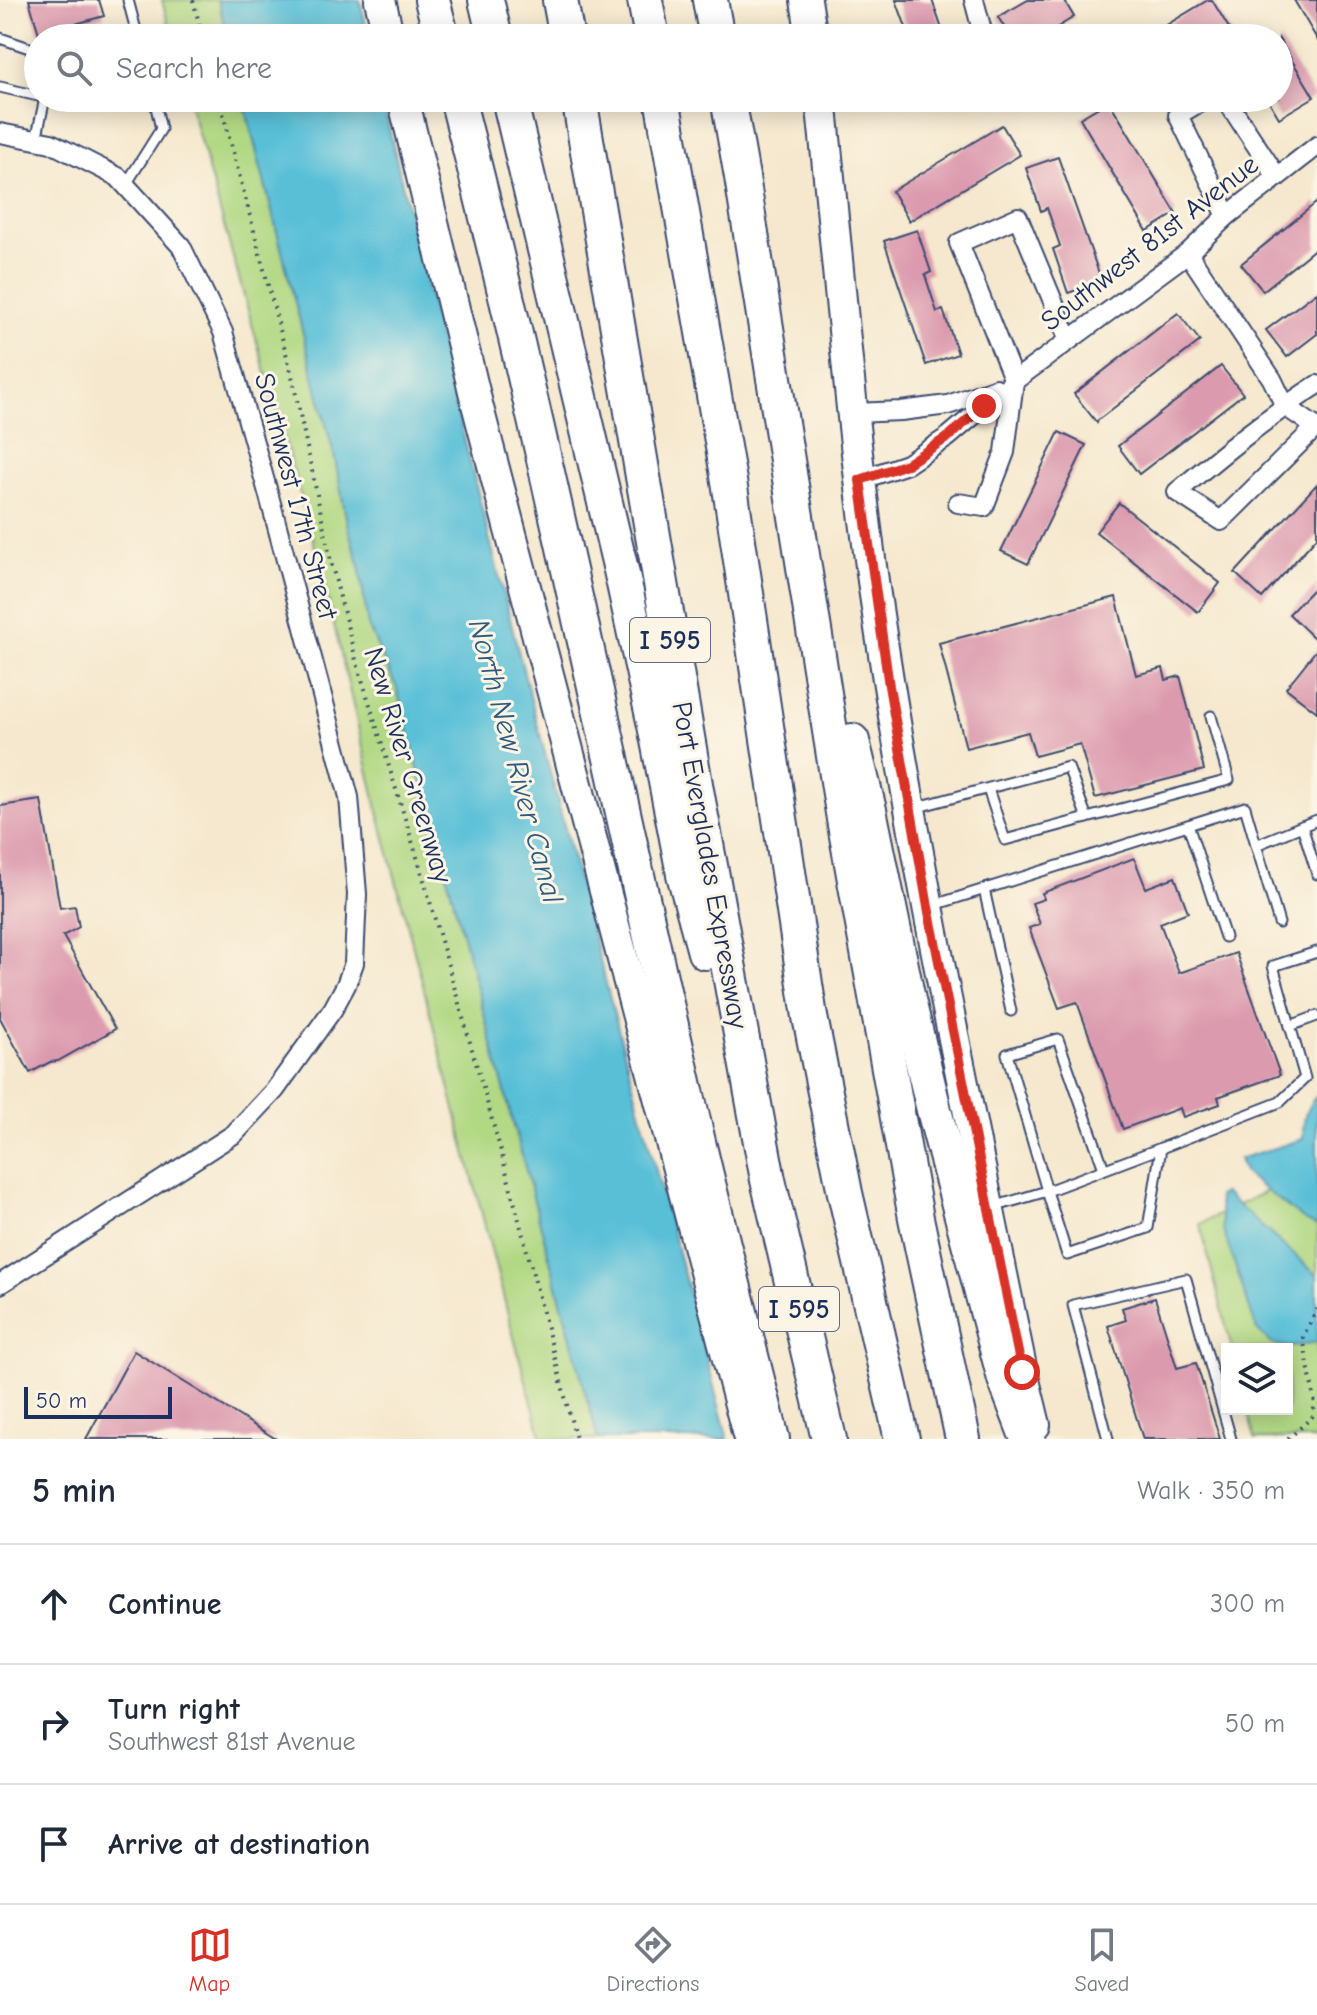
<!DOCTYPE html>
<meta charset="utf-8">
<style>
body{margin:0;font-family:"Comic Neue",sans-serif;background:#f6f6f7;color:#1f2937}
.controls{position:absolute;right:24px;bottom:24px;display:grid;overflow:hidden;border-radius:0px;box-shadow:0 4px 20px #0003}
.controls button{width:72px;height:72px;display:grid;place-items:center;padding:0;border:0;border-bottom:2px solid #e0e1e3;background:#fff;color:#1f2937;font:40px sans-serif}
.scale{position:absolute;left:24px;bottom:20px;width:148px;box-sizing:border-box;padding-left:8px;border:4px solid #1b2f5e;border-top:0;font-size:22px;line-height:28px;white-space:nowrap;color:#1b2f5e;-webkit-text-stroke:6px #fcf5e5;paint-order:stroke}
.stop{position:absolute;width:24px;height:24px;margin:-18px;border:6px solid #d93025;border-radius:50%;background:#fff}
.stop.end{background:#d93025;border-color:#fff;box-shadow:0 2px 8px #0008}
.list{margin:0;padding:0;list-style:none}
h2{display:flex;justify-content:space-between;align-items:center;height:104px;margin:0;padding:0 32px;font-size:34px}
h2 small{font-size:26px;font-weight:400;color:#747a83}
.list li{display:grid;grid-template-columns:52px 1fr auto;gap:24px;align-items:center;box-sizing:border-box;height:120px;padding:0 32px;border-top:2px solid #e0e1e3}
.list b{display:block;font-size:30px;white-space:nowrap}
.list p{margin:0;font-size:26px;white-space:nowrap;color:#747a83}
.list em{font-size:26px;font-style:normal;color:#747a83}
.icon{flex:none;width:44px;height:44px;fill:none;stroke:currentColor;stroke-width:2;stroke-linecap:round;stroke-linejoin:round}
.map{position:relative;flex:none;width:1317px;height:1439px;overflow:hidden}
.search{position:absolute;background:#fff;box-shadow:0 4px 20px #0003;left:24px;right:24px;top:24px;height:88px;display:flex;align-items:center;gap:20px;box-sizing:border-box;padding:0 28px;border-radius:44px;color:#747a83;font-size:30px}
.sheet{height:464px;background:#fff}
nav{display:flex;justify-content:space-around;align-items:center;box-sizing:border-box;height:112px;border-top:2px solid #e0e1e3;background:#fff;font-size:22px;color:#747a83}
nav a{display:grid;justify-items:center;gap:4px}
nav .on{color:#d93025}
.map>svg:first-child{display:block}
.green{fill:#b1d883;stroke:#668470;stroke-width:2}
.water{fill:#59bfd7;stroke:#3a779a;stroke-width:2}
.building{fill:#db9aae}
.lines{fill:none;stroke-linecap:round;stroke-linejoin:round}
.lane-casing{stroke:#3c4b6f;stroke-width:13}
.street-casing{stroke:#3c4b6f;stroke-width:22}
.primary-casing{stroke:#3c4b6f;stroke-width:34}
.highway-casing{stroke:#3c4b6f;stroke-width:38}
.path{stroke:#3c4b6f;stroke-width:4;stroke-dasharray:2 6;stroke-linecap:butt}
.lane{stroke:#fff;stroke-width:9}
.street{stroke:#fff;stroke-width:18}
.primary{stroke:#fff;stroke-width:30}
.highway{stroke:#fff;stroke-width:34}
.route{stroke:#d93025;stroke-width:10}
.labels{text-anchor:middle;stroke-width:6;stroke-linejoin:round;paint-order:stroke}
.shield{fill:#fcf5e5;stroke:#5e6a86;stroke-width:2}
.shield-label{font-size:26px;font-weight:bold;fill:#1b2f5e}
.street-label{font-size:28px;fill:#1b2f5e;stroke:#fcf5e5}
.water-label{font-size:30px;font-style:italic;fill:#2e5a82;stroke:#fcf5e5}
</style>
<div class="map">
<svg width="1317" height="1439" viewBox="0 0 1317 1439">
<rect width="100%" height="100%" fill="#fcf5e5"/>
<filter id="ink" filterUnits="userSpaceOnUse"><feTurbulence type="fractalNoise" baseFrequency=".0125" numOctaves="2"/><feDisplacementMap in="SourceGraphic" scale="16" xChannelSelector="R" yChannelSelector="G"/><feConvolveMatrix kernelMatrix="1 2 1 2 8 2 1 2 1" color-interpolation-filters="sRGB"/></filter>
<filter id="wash" filterUnits="userSpaceOnUse"><feTurbulence type="fractalNoise" baseFrequency=".006" numOctaves="4" result="noise"/><feDisplacementMap in="SourceGraphic" scale="32" xChannelSelector="R" yChannelSelector="G"/><feGaussianBlur stdDeviation="1.8" result="paint"/><feColorMatrix in="noise" values="0 0 0 0 0 0 0 0 0 0 0 0 0 0 0 0 0 1.4 0 .05"/><feComposite in="paint" operator="in"/></filter>
<g filter="url(#wash)">
<rect width="100%" height="100%" fill="#f5e8ce"/>
<g class="green">
<polygon points="162,0 218,0 228,38 172,38"/>
<polygon points="188,98 243,98 335,459 348,528 359,563 368,626 396,686 598,1439 542,1439 513,1334 377,807 319,561"/>
<polygon points="1317,1166 1317,1439 1255,1439 1247,1409 1287,1409 1287,1349 1232,1349 1200,1224"/>
</g>
<g class="water">
<polygon points="218,0 360,0 369,38 228,38"/>
<path d="M243 98H382C486 548 609 993 728 1439H598L396 686 368 626 359 563 348 528 335 459Z"/>
<path d="M1317 1096V1225L1316 1226 1303 1219 1245 1174 1239 1159 1303 1139C1303 1123 1304 1107 1317 1096Z"/>
<polygon points="1224,1193 1317,1275 1317,1342 1290,1347 1272,1344 1257,1330 1223,1230 1218,1196"/>
</g>
<g id="blocks">
<g class="building">
<polygon points="29,0 99,0 104,16 39,34"/>
<polygon points="896,0 932,0 945,38 910,38"/>
<polygon points="1028,0 1064,0 1074,17 1056,28 1061,38 1011,38 998,17"/>
<polygon points="1208,0 1212,0 1235,38 1145,38"/>
<polygon points="1294,0 1317,0 1317,39"/>
<polygon points="1279,39 1314,97 1279,118 1267,98 1279,98"/>
<polygon points="1109,101 1176,213 1147,231 1080,118"/>
<polygon points="1002,125 1020,155 909,221 892,191"/>
<polygon points="1058,157 1102,282 1068,293 1053,249 1060,246 1047,208 1041,211 1026,168"/>
<polygon points="1317,202 1317,247 1263,291 1241,264"/>
<polygon points="917,230 931,272 925,275 937,312 943,310 958,354 926,365 884,241"/>
<polygon points="1317,292 1317,334 1287,357 1266,330"/>
<polygon points="1178,313 1200,341 1098,420 1097,423 1074,394"/>
<polygon points="1221,366 1243,394 1139,474 1118,446"/>
<polygon points="1059,432 1086,445 1028,564 1001,551"/>
<polygon points="1317,484 1317,537 1262,598 1235,573"/>
<polygon points="1119,503 1220,583 1198,612 1096,532"/>
<polygon points="1317,585 1317,641 1289,614"/>
<polygon points="1116,597 1136,675 1163,668 1166,680 1180,676 1204,770 1095,798 1080,744 1035,756 1028,732 966,748 939,643"/>
<polygon points="1317,649 1317,712 1286,688"/>
<polygon points="41,800 60,908 75,906 79,927 63,936 115,1029 58,1061 50,1062 30,1073 0,1018 0,806"/>
<polygon points="1134,858 1146,888 1175,877 1188,912 1160,923 1179,973 1236,953 1280,1075 1218,1097 1220,1104 1183,1117 1180,1108 1123,1129 1077,1002 1059,1008 1029,928 1040,924 1032,903 1044,899 1042,893"/>
<polygon points="1155,1298 1177,1368 1196,1363 1220,1439 1143,1439 1108,1326 1126,1320 1122,1308"/>
<polygon points="134,1351 276,1439 86,1439"/>
</g>
</g>
</g>
<g filter="url(#ink)">
<use href="#blocks" fill-opacity="0" stroke="#3c4b6f" stroke-width="2"/>
<g class="lines">
<defs>
<g id="lane">
<polyline points="128,0 138,38"/>
<polyline points="0,38 38,51"/>
<polyline points="0,87 38,96"/>
<polyline points="36,140 45,98"/>
<polyline points="125,186 161,129 154,98"/>
<polyline points="914,808 1068,767 1087,818 1005,840 988,789"/>
<polyline points="1087,818 1229,780 1211,716"/>
<polyline points="1317,820 1302,826 1317,874"/>
<polyline points="1188,825 1225,937"/>
<polyline points="1256,845 1302,826"/>
<polyline points="984,889 1011,1011"/>
<polyline points="931,906 1245,807 1279,923"/>
<polyline points="1290,1026 1317,1016"/>
<polyline points="1104,1169 1058,1039 1007,1054 1047,1191 1161,1148"/>
<polyline points="993,1207 1047,1191 1067,1255 1148,1228 1161,1148 1280,1102 1305,1078 1273,966 1317,952"/>
<polyline points="1108,1439 1073,1305 1186,1279 1231,1439"/>
</g>
<g id="street">
<polyline points="974,0 984,38"/>
<polyline points="1207,98 1178,115 1227,216"/>
<polyline points="1225,98 1277,177"/>
<polyline points="0,133 51,143 118,177 181,246 223,332 269,496 349,797 357,894 354,963 346,985 333,1009 275,1090 234,1134 0,1284"/>
<polyline points="1188,253 1272,379 1285,406 1317,428"/>
<polyline points="854,413 901,411 948,405 996,388"/>
<path d="M1316 427 1221 521 1177 492C1222 454 1267 417 1317 385"/>
<polyline points="860,480 907,464 948,437 1014,381 1188,253 1227,216 1317,146"/>
<polyline points="958,503 984,507 1005,452 1014,381 959,243 1018,217 1069,340"/>
</g>
<g id="primary">
<polyline points="380,0 389,38"/>
<polyline points="806,0 812,38"/>
<polyline points="403,98 478,408 749,1439"/>
<path d="M821 98C838 261 851 425 874 588 912 851 969 1111 1022 1372L1035 1425"/>
</g>
<g id="highway">
<polyline points="432,0 442,38"/>
<polyline points="486,0 495,38"/>
<polyline points="560,0 567,38"/>
<polyline points="645,0 652,38"/>
<polyline points="710,0 717,38"/>
<path d="M457 98C540 420 606 746 681 1069 709 1193 741 1316 772 1439"/>
<polyline points="509,98 621,570 656,730 684,874 705,952"/>
<polyline points="579,98 696,790 768,1180 829,1439"/>
<polyline points="662,98 729,481 810,1017 845,1193 902,1439"/>
<polyline points="728,98 742,177 844,819 916,1218 963,1439"/>
<polyline points="852,741 869,810 908,1000 934,1110 1005,1379 1028,1439"/>
</g>
</defs>
<use href="#lane" class="lane-casing"/>
<use href="#street" class="street-casing"/>
<use href="#primary" class="primary-casing"/>
<use href="#highway" class="highway-casing"/>
<g class="path">
<polyline points="193,0 203,38"/>
<polyline points="219,98 292,376 332,566 356,660 421,870 502,1155 576,1439"/>
<polyline points="1288,1439 1312,1417 1315,1404 1303,1337 1317,1309"/>
</g>
<use href="#lane" class="lane"/>
<use href="#street" class="street"/>
<use href="#primary" class="primary"/>
<use href="#highway" class="highway"/>
</g>
</g>
<g class="lines" filter="url(#ink)">
<polyline class="route" points="984,406 948,437 907,464 860,480 889,686 928,907 1022,1372"/>
</g>
<g class="labels">
<g class="shield">
<rect x="630" y="618" width="80" height="44" rx="6"/>
<rect x="759" y="1287" width="80" height="44" rx="6"/>
</g>
<g class="shield-label">
<text x="670" y="649">I 595</text>
<text x="799" y="1318">I 595</text>
</g>
<g class="street-label">
<text transform="translate(1149 242) rotate(-38)" y="10">Southwest 81st Avenue</text>
<text transform="translate(297 496) rotate(75)" y="10">Southwest 17th Street</text>
<text transform="translate(409 765) rotate(73)" y="10">New River Greenway</text>
<text transform="translate(711 865) rotate(80)" y="10">Port Everglades Expressway</text>
</g>
<g class="water-label">
<text transform="translate(516 761) rotate(75)" y="10">North New River Canal</text>
</g>
</g>
</svg>
<div class="controls">
<button><svg class="icon" aria-label="layers" viewBox="0 0 24 24"><path d="M12 4l9 5-9 5-9-5zM3 14l9 5 9-5"/></svg></button>
</div>
<div class="scale">50 m</div>
<div class="stop" style="left:1022px;top:1372px"></div>
<div class="stop end" style="left:984px;top:406px"></div>
<div class="search"><svg class="icon" aria-label="search" viewBox="0 0 24 24"><circle cx="10" cy="10" r="6"/><path d="M15 15l6 6"/></svg>Search here</div>
</div>
<section class="sheet">
<h2>5 min<small>Walk · 350 m</small></h2>
<ul class="list">
<li><svg class="icon" aria-label="ahead" viewBox="0 0 24 24"><path d="M12 20V5M6 11l6-6 6 6"/></svg><div><b>Continue</b></div><em>300 m</em></li>
<li><svg class="icon" aria-label="right" viewBox="0 0 24 24"><path d="M7 20v-9h11M14 6l5 5-5 5"/></svg><div><b>Turn right</b><p>Southwest 81st Avenue</p></div><em>50 m</em></li>
<li><svg class="icon" aria-label="arrive" viewBox="0 0 24 24"><path d="M6 21V4h12l-3 4 3 4H6"/></svg><div><b>Arrive at destination</b></div></li>
</ul>
</section>
<nav>
<a class="on"><svg class="icon" aria-label="map" viewBox="0 0 24 24"><path d="M3 6l6-2 6 2 6-2v14l-6 2-6-2-6 2zM9 4v14M15 6v14"/></svg>Map</a>
<a><svg class="icon" aria-label="directions" viewBox="0 0 24 24"><path d="M12 3l9 9-9 9-9-9zM9 14v-3h6M13 9l2 2-2 2"/></svg>Directions</a>
<a><svg class="icon" aria-label="saved" viewBox="0 0 24 24"><path d="M7 4h10v16l-5-4-5 4z"/></svg>Saved</a>
</nav>
